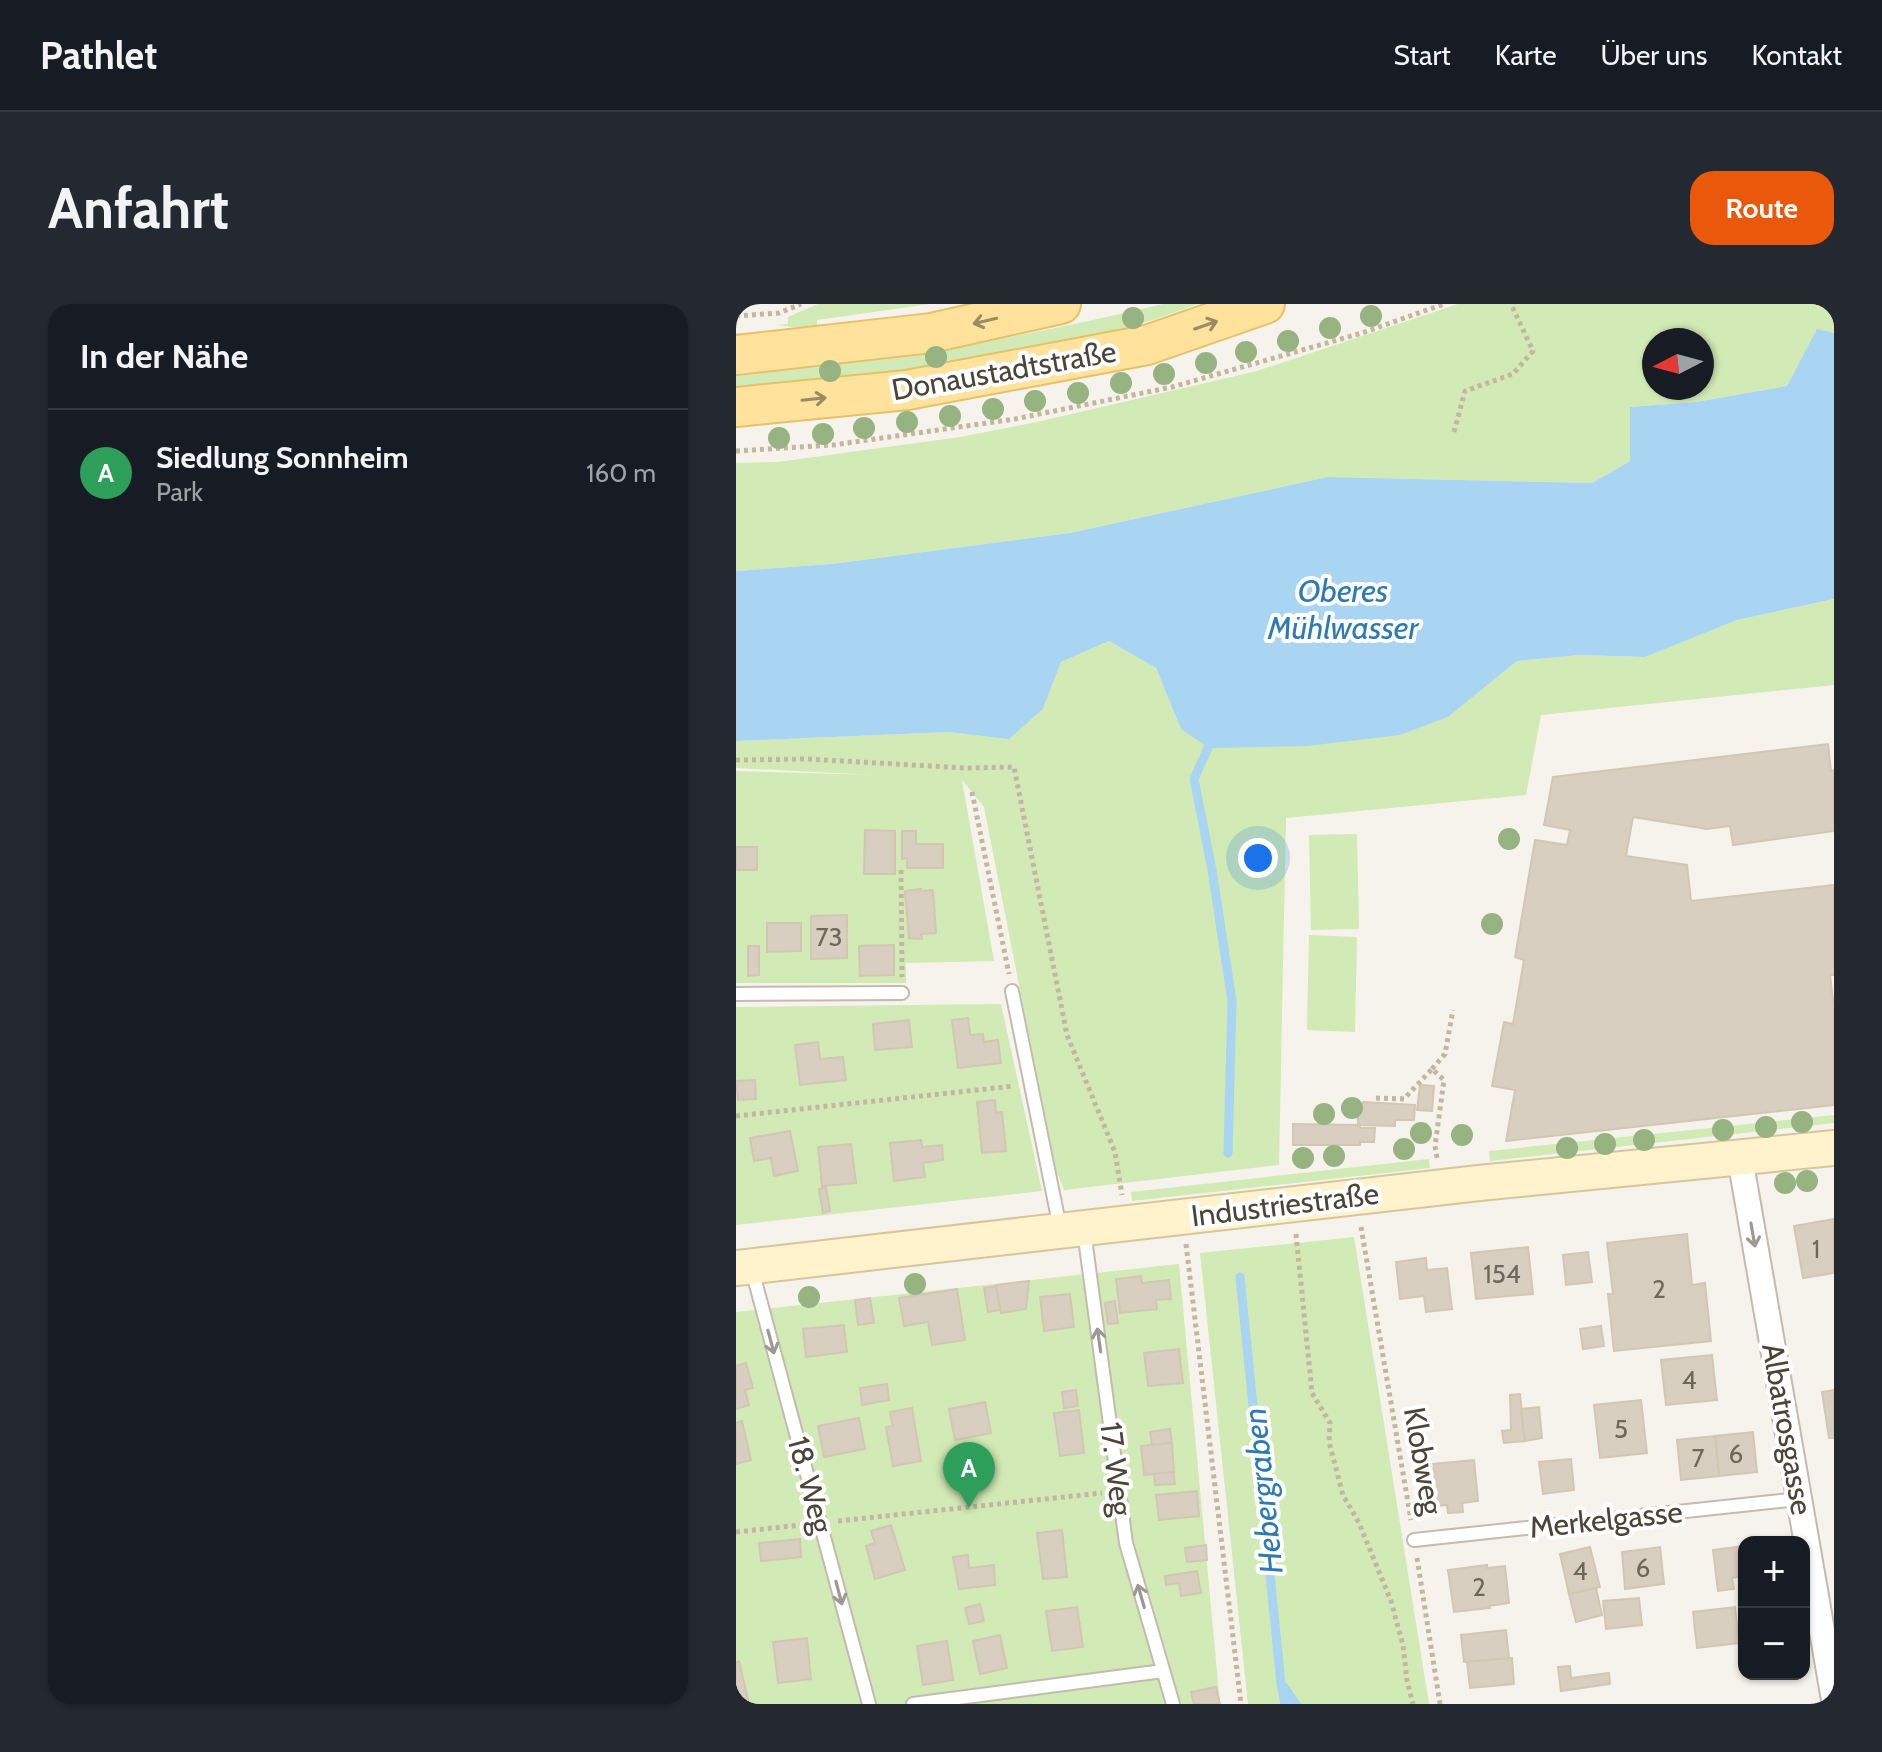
<!DOCTYPE html>
<html lang="de">
<meta charset="utf-8">
<style>
body{margin:0;font-family:Cabin,sans-serif;background:#242831;color:#f1f3f6}
.controls{position:absolute;right:24px;bottom:24px;display:grid;overflow:hidden;border-radius:16px;box-shadow:0 2px 6px #0004}
.controls button{width:72px;height:72px;display:grid;place-items:center;padding:0;border:0;border-bottom:2px solid #363941;background:#171b24;color:#f1f3f6;font:40px sans-serif}
.compass{position:absolute;left:906px;top:24px;width:72px;height:72px;border-radius:50%;background:#171b24;box-shadow:0 2px 6px #0004;rotate:264deg}
.you{position:absolute;left:522px;top:554px;width:28px;height:28px;margin:-20px;border:6px solid #fff;border-radius:50%;background:#1a73e8;box-shadow:0 0 0 12px #1a73e833}
.badge{display:grid;place-items:center;width:52px;height:52px;border-radius:50%;background:#ea580c;color:#fff;font-size:26px;font-weight:700}
.pin{position:absolute;translate:-50% -66px;filter:drop-shadow(0 2px 4px #0008)}
.pin::after{content:'';position:absolute;top:42px;width:28px;height:24px;background:inherit;clip-path:polygon(0 0,100% 0,50% 100%)}
.list{margin:0;padding:0;list-style:none}
h2{display:flex;justify-content:space-between;align-items:center;height:104px;margin:0;padding:0 32px;font-size:34px}
h2 small{font-size:26px;font-weight:400;color:#9ea1a6}
.list li{display:grid;grid-template-columns:52px 1fr auto;gap:24px;align-items:center;box-sizing:border-box;height:128px;padding:0 32px;border-top:2px solid #363941}
.list b{display:block;font-size:30px;white-space:nowrap}
.list p{margin:0;font-size:26px;white-space:nowrap;color:#9ea1a6}
.list em{font-size:26px;font-style:normal;color:#9ea1a6}
.map{position:relative;flex:none;width:1098px;height:1400px;overflow:hidden;border-radius:24px}
header{display:flex;align-items:center;gap:48px;box-sizing:border-box;height:112px;padding:0 40px;background:#171b24;border-bottom:2px solid #363941}
header strong{font-size:38px}
nav{display:flex;gap:44px;margin-inline-start:auto;font-size:28px}
.intro{display:flex;align-items:center;justify-content:space-between;box-sizing:border-box;height:192px;padding:0 48px}
h1{margin:0;font-size:56px}
.button{padding:20px 36px;border-radius:24px;background:#ea580c;color:#fff;font-size:28px;font-weight:700}
main{display:flex;gap:48px;padding:0 48px}
aside{flex:1;background:#171b24;border-radius:24px;box-shadow:0 2px 6px #0004}
.map>svg:first-child{display:block}
.green{fill:#d2eab5;fill-rule:evenodd}
.water{fill:#a9d4f2}
.lines{fill:none;stroke-linecap:round;stroke-linejoin:round}
.stream{stroke:#a9d4f2;stroke-width:9}
.building{fill:#d8cfc1;stroke:#d3c7b4;stroke-width:2}
.lane-casing{stroke:#c2bbae;stroke-width:16}
.street-casing{stroke:#c2bbae;stroke-width:28}
.secondary-casing{stroke:#d6c79b;stroke-width:38}
.primary-casing{stroke:#e6c16a;stroke-width:42}
.path{stroke:#c4b79f;stroke-width:5;stroke-dasharray:4 4;stroke-linecap:butt}
.lane{stroke:#fff;stroke-width:12}
.street{stroke:#fff;stroke-width:24}
.secondary{stroke:#fff3cd;stroke-width:34}
.primary{stroke:#ffe39c;stroke-width:38}
.tree{fill:#97b381}
.oneway{stroke:#9c8c66}
.oneway2{stroke:#9c9892}
.labels{text-anchor:middle;stroke-width:8;stroke-linejoin:round;paint-order:stroke}
.number-label{font-size:26px;fill:#6e675b}
.street-label{font-size:30px;fill:#4b4439;stroke:#fff}
.water-label{font-size:32px;font-style:italic;fill:#2e7ab2;stroke:#fff}
</style>
<header>
<strong>Pathlet</strong>
<nav><a>Start</a><a>Karte</a><a>Über uns</a><a>Kontakt</a></nav>
</header>
<div class="intro"><h1>Anfahrt</h1><a class="button">Route</a></div>
<main>
<aside>
<h2>In der Nähe<small></small></h2>
<ul class="list">
<li><span class="badge" style="background:#2e9e5b">A</span><div><b>Siedlung Sonnheim</b><p>Park</p></div><em>160 m</em></li>
</ul>
</aside>
<div class="map">
<svg width="1098" height="1400" viewBox="0 0 1098 1400">
<rect width="100%" height="100%" fill="#f6f3ec"/>
<g class="green">
<polygon points="82,0 194,0 81,16 81,23 79,26 41,21 52,20 52,13"/>
<path d="M427 0H462L394 24 259 52 126 72 0 85V70C36 66 73 64 109 59 216 46 322 25 427 0Z"/>
<path d="M722 0H1098V29L1081 26 1051 82 960 98 894 103V157L856 179 592 173 334 229 96 260 0 267V159L42 158 224 133 301 118 521 67ZM918 36H966V84H918Z"/>
<polygon points="1098,295 1098,381 805,411 790,491 550,514 543,861 328,886 319,863 248,503 226,476 258,657 170,659 170,679 0,679 0,467 138,471 0,464 0,437 213,428 273,434 307,405 325,358 373,337 420,364 445,425 664,431 712,413 781,357 844,351 909,353 1001,316"/>
<polygon points="621,530 623,625 575,626 573,531"/>
<polygon points="573,631 621,633 619,728 571,726"/>
<polygon points="265,700 306,887 0,921 0,703"/>
<polygon points="1098,811 1098,819 754,857 753,847"/>
<polygon points="693,855 694,864 396,897 395,888"/>
<polygon points="618,933 693,1400 512,1400 464,949"/>
<polygon points="443,960 484,1400 0,1400 0,1008"/>
</g>
<polygon class="water" points="1081,25 1098,29 1098,295 1001,316 909,353 844,351 781,357 712,413 664,431 571,442 473,444 445,425 420,364 373,337 325,358 307,405 273,435 213,428 0,437 0,267 96,260 334,229 592,173 856,179 894,157 894,103 960,98 1051,82"/>
<g class="lines">
<g class="stream">
<polyline points="476,435 458,475 476,566 496,697 492,849"/>
<polyline points="504,973 545,1380 549,1400"/>
<polyline points="548,1383 560,1400"/>
</g>
</g>
<g class="building">
<polygon points="1092,440 1095,467 1098,466 1098,527 997,541 994,522 971,525 897,513 890,552 951,561 955,597 1098,581 1098,671 1094,671 1098,703 1098,801 770,837 779,786 756,782 768,718 777,720 788,656 779,653 799,536 831,541 834,526 808,521 817,473"/>
<polygon points="129,526 159,527 159,570 128,570"/>
<polygon points="166,527 180,527 180,540 207,540 207,564 171,564 171,554 166,555"/>
<rect x="0" y="543" width="21" height="23"/>
<polygon points="185,585 185,587 197,586 200,629 185,630 186,635 173,634 169,587"/>
<polygon points="111,611 111,654 75,655 75,612"/>
<polygon points="31,619 65,619 65,647 31,648"/>
<polygon points="158,641 158,671 124,672 123,642"/>
<polygon points="12,642 23,642 23,671 12,672"/>
<polygon points="232,714 234,731 247,730 248,738 262,736 265,759 222,764 216,716"/>
<polygon points="173,716 176,743 139,746 137,720"/>
<polygon points="82,738 84,755 107,753 110,776 64,781 59,741"/>
<polygon points="19,776 20,795 2,796 0,777"/>
<polygon points="684,781 698,782 696,807 681,806"/>
<polygon points="259,796 260,809 266,808 270,847 246,849 241,798"/>
<polygon points="627,798 679,801 678,816 659,816 659,822 622,821 622,810"/>
<polygon points="557,820 624,821 624,824 639,824 638,838 624,838 624,841 557,841"/>
<polygon points="54,827 62,867 38,872 35,854 18,857 14,834"/>
<polygon points="185,836 186,843 206,841 207,856 187,859 189,873 158,877 154,839"/>
<polygon points="115,840 120,879 86,882 82,843"/>
<polygon points="90,883 94,907 87,909 83,885"/>
<polygon points="1098,915 1098,969 1067,974 1058,922"/>
<polygon points="951,930 956,981 969,979 975,1037 878,1047 872,990 877,990 871,939"/>
<polygon points="792,943 797,990 740,995 735,949"/>
<polygon points="852,948 856,978 830,981 827,951"/>
<polygon points="690,954 691,966 711,964 716,1005 690,1008 688,992 664,995 660,958"/>
<polygon points="405,972 406,979 433,976 435,995 420,996 421,1005 384,1009 380,975"/>
<polygon points="293,977 290,1005 265,1009 260,981"/>
<polygon points="260,982 264,1006 252,1008 248,984"/>
<polygon points="221,985 229,1036 196,1041 192,1018 168,1022 163,994"/>
<polygon points="334,990 338,1023 308,1027 304,993"/>
<polygon points="134,994 138,1019 122,1021 119,996"/>
<polygon points="379,997 382,1019 372,1020 369,999"/>
<polygon points="108,1021 111,1048 70,1053 67,1025"/>
<polygon points="865,1022 868,1042 847,1045 844,1025"/>
<polygon points="443,1045 447,1079 412,1082 408,1049"/>
<polygon points="976,1051 981,1096 930,1101 925,1056"/>
<polygon points="10,1059 17,1084 9,1086 13,1101 0,1105 0,1062"/>
<polygon points="151,1080 153,1096 126,1101 124,1084"/>
<polygon points="340,1086 342,1102 328,1104 326,1088"/>
<polygon points="1098,1086 1098,1134 1093,1134 1086,1088"/>
<polygon points="784,1090 789,1137 768,1139 766,1127 775,1126 774,1091"/>
<polygon points="905,1096 911,1149 864,1154 858,1101"/>
<polygon points="249,1098 255,1129 219,1136 213,1105"/>
<polygon points="803,1103 806,1134 789,1137 785,1105"/>
<polygon points="176,1104 185,1157 157,1162 150,1123 157,1122 154,1108"/>
<polygon points="343,1106 348,1149 324,1152 318,1109"/>
<polygon points="123,1114 129,1145 88,1153 82,1122"/>
<polygon points="6,1117 15,1156 0,1160 0,1119"/>
<polygon points="434,1125 436,1139 416,1141 414,1128"/>
<polygon points="1017,1128 1021,1168 983,1172 979,1132"/>
<polygon points="979,1132 983,1172 945,1176 941,1136"/>
<polygon points="436,1139 438,1168 408,1171 405,1142"/>
<polygon points="835,1155 838,1186 807,1190 803,1158"/>
<polygon points="738,1156 742,1197 726,1199 727,1208 712,1209 711,1201 701,1202 697,1160"/>
<polygon points="437,1168 439,1180 419,1181 418,1170"/>
<polygon points="461,1187 463,1212 423,1216 420,1191"/>
<polygon points="155,1221 169,1266 139,1275 130,1242 139,1239 135,1227"/>
<polygon points="326,1226 331,1273 307,1275 301,1229"/>
<polygon points="64,1235 65,1253 25,1257 23,1239"/>
<polygon points="470,1241 471,1256 451,1258 449,1244"/>
<polygon points="1008,1242 1008,1272 996,1274 998,1285 982,1287 977,1246"/>
<polygon points="854,1243 864,1283 833,1290 824,1250"/>
<polygon points="924,1243 928,1280 889,1285 886,1248"/>
<polygon points="232,1251 233,1264 258,1261 259,1281 223,1285 217,1253"/>
<polygon points="751,1261 751,1264 769,1262 773,1299 753,1302 754,1304 718,1308 712,1266"/>
<polygon points="461,1267 465,1289 445,1292 443,1279 430,1281 429,1272"/>
<polygon points="860,1284 866,1311 840,1318 833,1290"/>
<polygon points="903,1294 906,1321 870,1325 867,1297"/>
<polygon points="244,1300 248,1317 233,1320 229,1304"/>
<polygon points="341,1303 347,1343 316,1347 310,1307"/>
<polygon points="999,1303 1003,1339 961,1344 957,1308"/>
<polygon points="770,1326 773,1354 728,1358 725,1331"/>
<polygon points="264,1331 271,1364 244,1370 237,1337"/>
<polygon points="71,1334 75,1375 42,1379 37,1338"/>
<polygon points="211,1337 217,1376 187,1381 181,1342"/>
<polygon points="776,1354 778,1380 734,1384 731,1358"/>
<polygon points="3,1357 13,1400 0,1400 0,1358"/>
<polygon points="834,1362 835,1374 873,1369 874,1380 825,1387 822,1363"/>
<polygon points="480,1383 484,1400 458,1400 455,1388"/>
</g>
<g class="lines">
<defs>
<g id="lane">
<polyline points="276,687 324,924"/>
<polyline points="0,690 166,689"/>
<polyline points="348,927 390,1239 437,1400"/>
<polyline points="16,966 133,1400"/>
<polyline points="678,1236 1063,1195"/>
<polyline points="177,1400 427,1367"/>
</g>
<polyline id="street" points="1004,854 1098,1396"/>
<polyline id="secondary" points="0,964 743,879 1098,844"/>
<g id="primary">
<polyline points="0,51 195,29 325,0"/>
<polyline points="0,103 171,86 411,41 529,0"/>
</g>
</defs>
<use href="#lane" class="lane-casing"/>
<use href="#street" class="street-casing"/>
<use href="#secondary" class="secondary-casing"/>
<use href="#primary" class="primary-casing"/>
<g class="path">
<polyline points="0,12 43,9 65,0"/>
<polyline points="718,128 729,87 777,70 797,47 775,0"/>
<polyline points="0,147 97,141 279,115 436,83 626,29 708,0"/>
<polyline points="0,456 71,455 230,464 278,463 331,731 379,848 386,891"/>
<polyline points="236,488 273,670"/>
<polyline points="165,566 166,673"/>
<polyline points="696,765 709,750 717,706"/>
<polyline points="640,794 668,795 696,765 708,776 699,842 701,854"/>
<polyline points="0,812 278,782"/>
<polyline points="625,923 675,1216"/>
<polyline points="560,930 576,1089 594,1119 593,1138 607,1191 623,1219 655,1297 667,1341 671,1377 677,1400"/>
<polyline points="450,940 505,1400"/>
<polyline points="102,1217 366,1189"/>
<polyline points="0,1228 64,1221"/>
<polyline points="681,1254 704,1400"/>
</g>
<use href="#lane" class="lane"/>
<use href="#street" class="street"/>
<use href="#secondary" class="secondary"/>
<use href="#primary" class="primary"/>
</g>
<g class="tree">
<circle cx="635" cy="12" r="11"/>
<circle cx="397" cy="14" r="11"/>
<circle cx="594" cy="24" r="11"/>
<circle cx="552" cy="37" r="11"/>
<circle cx="510" cy="48" r="11"/>
<circle cx="200" cy="53" r="11"/>
<circle cx="470" cy="59" r="11"/>
<circle cx="94" cy="67" r="11"/>
<circle cx="428" cy="70" r="11"/>
<circle cx="385" cy="79" r="11"/>
<circle cx="342" cy="89" r="11"/>
<circle cx="299" cy="97" r="11"/>
<circle cx="257" cy="105" r="11"/>
<circle cx="214" cy="112" r="11"/>
<circle cx="171" cy="118" r="11"/>
<circle cx="128" cy="124" r="11"/>
<circle cx="87" cy="130" r="11"/>
<circle cx="43" cy="134" r="11"/>
<circle cx="773" cy="535" r="11"/>
<circle cx="756" cy="620" r="11"/>
<circle cx="616" cy="804" r="11"/>
<circle cx="588" cy="810" r="11"/>
<circle cx="1066" cy="818" r="11"/>
<circle cx="1030" cy="823" r="11"/>
<circle cx="987" cy="826" r="11"/>
<circle cx="685" cy="829" r="11"/>
<circle cx="726" cy="831" r="11"/>
<circle cx="908" cy="836" r="11"/>
<circle cx="869" cy="840" r="11"/>
<circle cx="831" cy="844" r="11"/>
<circle cx="668" cy="845" r="11"/>
<circle cx="598" cy="852" r="11"/>
<circle cx="567" cy="854" r="11"/>
<circle cx="1071" cy="877" r="11"/>
<circle cx="1049" cy="879" r="11"/>
<circle cx="179" cy="980" r="11"/>
<circle cx="73" cy="993" r="11"/>
</g>
<defs><path id="oneway-shaft" d="M-6 0H5M1.5-3L5.5 0L1.5 3" fill="none" stroke-width="1.6" stroke-linecap="round" stroke-linejoin="round" transform="scale(2)"/></defs>
<g class="oneway">
<use href="#oneway-shaft" transform="translate(249 17) rotate(167)"/>
<use href="#oneway-shaft" transform="translate(470 21) rotate(-19)"/>
<use href="#oneway-shaft" transform="translate(78 95) rotate(-6)"/>
</g>
<g class="oneway2">
<use href="#oneway-shaft" transform="translate(1017 931) rotate(80)"/>
<use href="#oneway-shaft" transform="translate(363 1036) rotate(-98)"/>
<use href="#oneway-shaft" transform="translate(35 1038) rotate(75)"/>
<use href="#oneway-shaft" transform="translate(103 1289) rotate(75)"/>
<use href="#oneway-shaft" transform="translate(405 1292) rotate(-106)"/>
</g>
<g class="labels">
<g class="number-label">
<text x="93" y="642">73</text>
<text x="1080" y="954">1</text>
<text x="766" y="979">154</text>
<text x="923" y="994">2</text>
<text x="953" y="1085">4</text>
<text x="885" y="1134">5</text>
<text x="1000" y="1159">6</text>
<text x="962" y="1163">7</text>
<text x="907" y="1273">6</text>
<text x="844" y="1276">4</text>
<text x="743" y="1292">2</text>
</g>
<g class="street-label">
<text transform="translate(268 67) rotate(-10)" y="10">Donaustadtstraße</text>
<text transform="translate(549 901) rotate(-7)" y="10">Industriestraße</text>
<text transform="translate(1051 1125) rotate(80)" y="10">Albatrosgasse</text>
<text transform="translate(687 1157) rotate(80)" y="10">Klobweg</text>
<text transform="translate(380 1165) rotate(83)" y="10">17. Weg</text>
<text transform="translate(74 1181) rotate(75)" y="10">18. Weg</text>
<text transform="translate(870 1216) rotate(-6)" y="10">Merkelgasse</text>
</g>
<g class="water-label">
<text x="607" y="298">Oberes<tspan x="607" dy="37">Mühlwasser</tspan></text>
<text transform="translate(527 1187) rotate(-96)" y="11">Hebergraben</text>
</g>
</g>
</svg>
<div class="controls">
<button>+</button>
<button>−</button>
</div>
<svg class="compass" viewBox="-18 -18 36 36"><path d="M0-13l5 13h-10z" fill="#e53935"/><path d="M0 13l5-13h-10z" fill="#9ea1a6"/></svg>
<div class="you"></div>
<div class="pin badge" style="left:233px;top:1204px;background:#2e9e5b">A</div>
</div>
</main>
